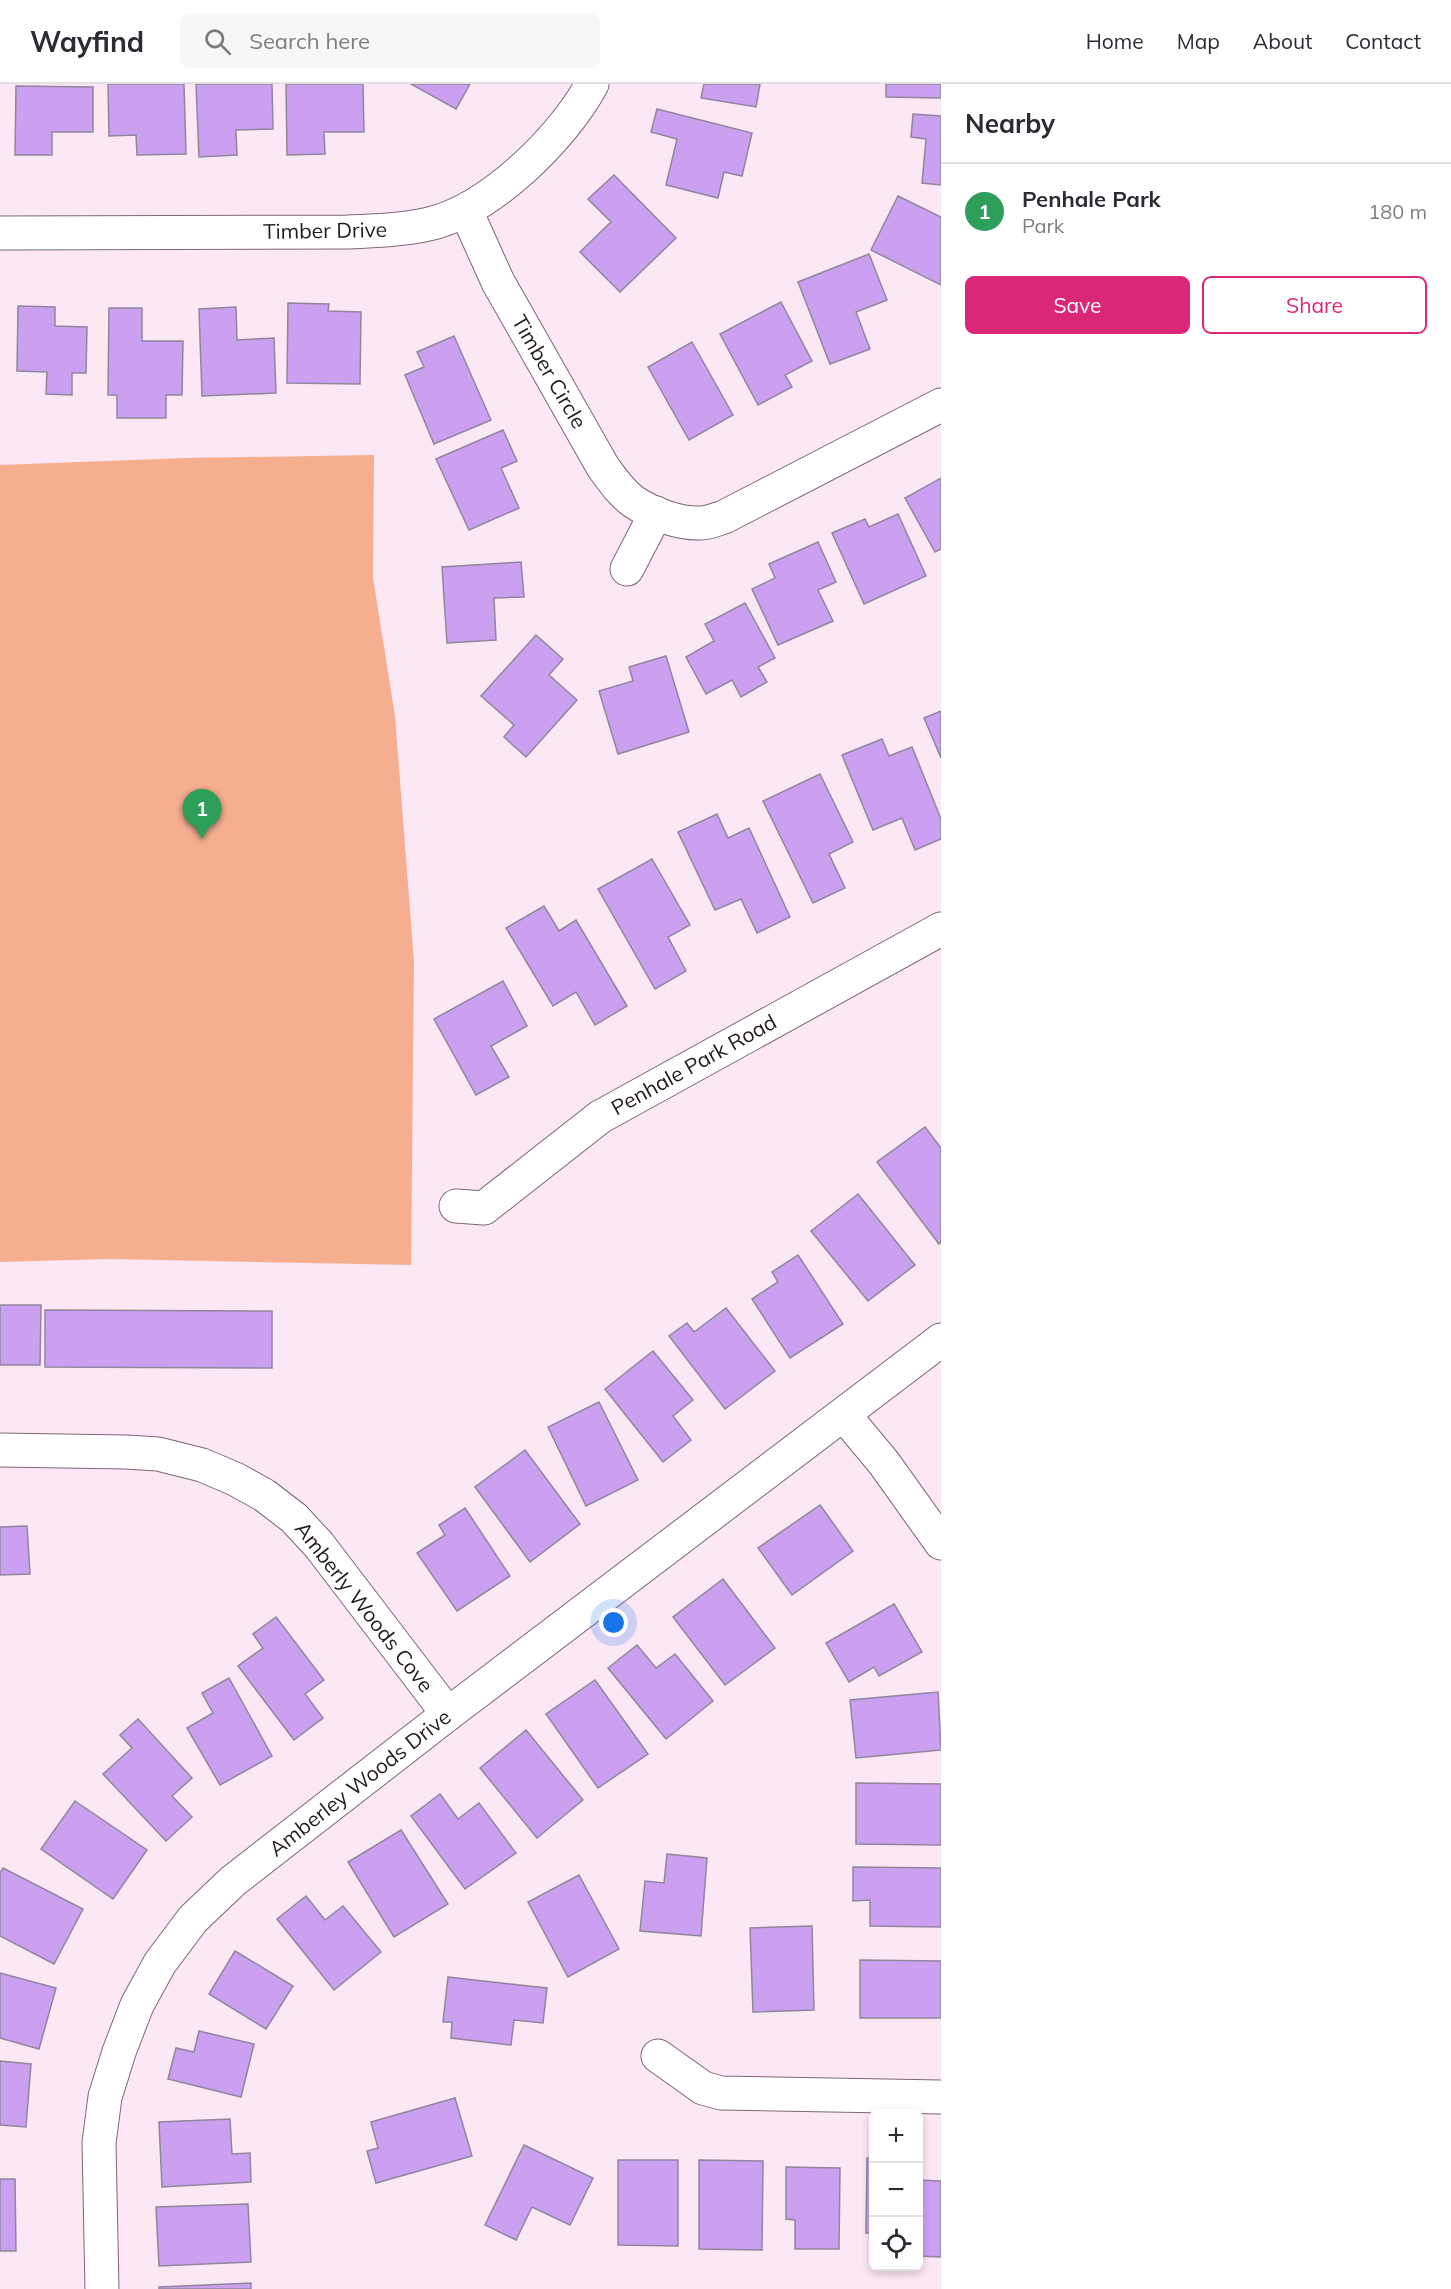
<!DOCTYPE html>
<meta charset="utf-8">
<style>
body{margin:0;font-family:Mulish,sans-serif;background:#f7f7f7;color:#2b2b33}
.controls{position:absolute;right:18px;bottom:18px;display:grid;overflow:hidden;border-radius:9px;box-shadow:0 3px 9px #0003}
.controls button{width:54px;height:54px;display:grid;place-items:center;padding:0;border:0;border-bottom:2px solid #e1e1e2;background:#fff;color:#2b2b33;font:30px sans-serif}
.you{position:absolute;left:614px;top:1539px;width:21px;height:21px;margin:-15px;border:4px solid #fff;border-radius:50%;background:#1a73e8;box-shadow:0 0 0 9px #1a73e833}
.badge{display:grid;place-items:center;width:39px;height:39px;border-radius:50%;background:#db2777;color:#fff;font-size:20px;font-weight:700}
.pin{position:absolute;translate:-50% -50px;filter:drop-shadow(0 2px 3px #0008)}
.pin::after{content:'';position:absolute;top:32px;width:21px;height:18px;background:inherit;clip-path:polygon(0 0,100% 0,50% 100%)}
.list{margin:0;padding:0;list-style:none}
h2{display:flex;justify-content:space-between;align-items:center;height:78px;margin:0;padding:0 24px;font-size:26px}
h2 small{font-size:20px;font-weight:400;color:#7c7c81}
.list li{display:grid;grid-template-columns:39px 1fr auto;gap:18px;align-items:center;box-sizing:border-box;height:96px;padding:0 24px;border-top:2px solid #e1e1e2}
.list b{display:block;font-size:22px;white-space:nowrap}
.list p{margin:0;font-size:20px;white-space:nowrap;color:#7c7c81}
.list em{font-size:20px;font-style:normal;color:#7c7c81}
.actions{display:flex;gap:12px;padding:18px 24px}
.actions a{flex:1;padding:14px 0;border:2px solid #db2777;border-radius:9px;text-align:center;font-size:21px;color:#db2777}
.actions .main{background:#db2777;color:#fff}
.icon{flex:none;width:33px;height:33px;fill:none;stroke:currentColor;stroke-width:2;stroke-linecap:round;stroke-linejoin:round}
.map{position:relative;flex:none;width:941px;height:2205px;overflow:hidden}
header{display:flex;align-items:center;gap:36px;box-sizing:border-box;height:84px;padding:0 30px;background:#fff;border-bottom:2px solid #e1e1e2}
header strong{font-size:28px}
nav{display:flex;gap:33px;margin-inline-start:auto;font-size:21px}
.search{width:420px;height:54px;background:#f7f7f7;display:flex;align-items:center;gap:15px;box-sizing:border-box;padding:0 21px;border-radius:9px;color:#7c7c81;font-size:22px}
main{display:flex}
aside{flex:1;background:#fff}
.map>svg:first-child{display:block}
.green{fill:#f6ae90}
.building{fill:#cba0f1;stroke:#91869d;stroke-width:1.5}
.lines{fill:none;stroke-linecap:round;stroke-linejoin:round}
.minor-casing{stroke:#7e6775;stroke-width:35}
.minor{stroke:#fff;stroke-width:33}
.labels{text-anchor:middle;stroke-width:5;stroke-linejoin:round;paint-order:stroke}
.street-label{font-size:21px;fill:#231a20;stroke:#fff}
</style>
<header>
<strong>Wayfind</strong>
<div class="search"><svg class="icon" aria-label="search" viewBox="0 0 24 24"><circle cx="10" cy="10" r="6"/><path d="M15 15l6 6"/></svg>Search here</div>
<nav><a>Home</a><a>Map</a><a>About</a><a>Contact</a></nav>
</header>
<main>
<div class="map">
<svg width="941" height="2205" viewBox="0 0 941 2205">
<rect width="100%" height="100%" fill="#fce7f5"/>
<polygon class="green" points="374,371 373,494 395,632 414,878 411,1181 109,1175 0,1178 0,381 185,374"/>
<g class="building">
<polygon points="108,0 184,0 186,70 137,71 136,51 109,52"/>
<polygon points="196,0 272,0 273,45 236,46 237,71 199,73"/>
<polygon points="286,0 363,0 364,48 324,48 325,70 287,71"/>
<polygon points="411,0 470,0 456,25"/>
<polygon points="704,0 760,0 756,23 701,14"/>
<polygon points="886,0 941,0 941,14 886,13"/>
<polygon points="16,2 93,3 93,48 52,48 52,71 15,71"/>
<polygon points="657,25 752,49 742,92 724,88 718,114 666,101 677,55 651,48"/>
<polygon points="913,30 941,32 941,101 922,99 926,55 911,53"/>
<polygon points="614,91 676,154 620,208 580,168 611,138 588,115"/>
<polygon points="898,112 941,133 941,201 871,166"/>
<polygon points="869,170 887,216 856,228 870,265 830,280 798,198"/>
<polygon points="781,218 812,277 785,291 792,303 758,321 720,250"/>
<polygon points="288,219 329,220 328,227 361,228 360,300 287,299"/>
<polygon points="18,222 55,223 55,242 87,243 86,289 72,289 72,311 46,310 47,288 17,287"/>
<polygon points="236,223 237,256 274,254 276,309 202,312 199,225"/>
<polygon points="109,224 142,224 142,257 183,257 182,311 166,311 166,334 117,334 117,311 108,311"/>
<polygon points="454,252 491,336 434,360 405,291 424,283 417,268"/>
<polygon points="692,258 733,331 689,356 648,283"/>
<polygon points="503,346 517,377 501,384 519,424 469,446 436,375"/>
<polygon points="941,394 941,465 935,468 905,414"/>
<polygon points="898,430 926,492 864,520 832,449 865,435 869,443"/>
<polygon points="818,458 836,498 818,506 833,537 778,561 752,505 775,494 769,480"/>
<polygon points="521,478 524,513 494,514 496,556 447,559 442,483"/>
<polygon points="745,519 775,574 758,583 767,598 741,613 732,596 706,610 686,573 714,557 705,540"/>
<polygon points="536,551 563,575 549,591 577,616 526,673 504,653 514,641 481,612"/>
<polygon points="666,572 689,648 618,670 599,607 633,597 629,583"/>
<polygon points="941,627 941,674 924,634"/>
<polygon points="882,655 889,672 912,663 941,735 941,755 915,766 902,734 873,746 842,671"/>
<polygon points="820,690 853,758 829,770 845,804 813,819 763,717"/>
<polygon points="717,730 728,754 749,744 790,833 757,849 741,815 715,826 678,748"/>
<polygon points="652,775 690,841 668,853 686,887 655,905 598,805"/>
<polygon points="544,822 559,847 576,836 627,922 595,941 576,908 553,922 506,844"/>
<polygon points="503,897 527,942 491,962 509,993 476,1011 434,935"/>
<polygon points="925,1043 941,1064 941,1158 939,1160 877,1078"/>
<polygon points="858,1110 915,1181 868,1217 811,1147"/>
<polygon points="798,1171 843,1240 790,1274 752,1215 778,1198 772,1188"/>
<polygon points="0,1221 41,1221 40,1281 0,1281"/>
<polygon points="726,1224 775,1287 725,1325 669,1252 687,1239 694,1248"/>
<polygon points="45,1226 272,1227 272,1284 45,1283"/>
<polygon points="653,1267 693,1316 673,1332 691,1356 663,1378 605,1305"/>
<polygon points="599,1318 638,1396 586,1422 548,1343"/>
<polygon points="525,1366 580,1440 530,1478 475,1403"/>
<polygon points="820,1421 853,1467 792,1511 758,1464"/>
<polygon points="465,1424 510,1492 457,1527 417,1469 445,1451 439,1441"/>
<polygon points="27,1442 30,1490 0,1491 0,1443"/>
<polygon points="723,1495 775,1564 725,1601 673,1533"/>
<polygon points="894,1520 922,1568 879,1592 874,1583 849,1598 826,1559"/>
<polygon points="276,1533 324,1596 305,1610 323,1634 294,1656 238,1582 263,1564 253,1550"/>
<polygon points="637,1561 656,1584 675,1570 713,1617 666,1655 608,1584"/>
<polygon points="229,1594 272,1672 220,1701 187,1644 213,1629 202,1609"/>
<polygon points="595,1596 648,1670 598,1704 546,1630"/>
<polygon points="938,1608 941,1666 856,1674 850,1616"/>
<polygon points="138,1635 192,1694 172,1712 192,1733 166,1757 103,1690 132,1664 120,1651"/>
<polygon points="526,1646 583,1716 537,1754 480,1684"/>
<polygon points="856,1699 941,1700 941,1761 856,1760"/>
<polygon points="440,1710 458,1735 479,1719 516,1769 465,1805 411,1732"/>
<polygon points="75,1717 147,1766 113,1815 41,1765"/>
<polygon points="401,1746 448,1820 394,1853 348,1778"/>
<polygon points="667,1770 707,1774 701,1852 640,1847 645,1797 664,1799"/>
<polygon points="853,1783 941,1784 941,1843 870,1842 870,1816 853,1817"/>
<polygon points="3,1784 83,1825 54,1880 0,1852 0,1789"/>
<polygon points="579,1791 619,1865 568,1893 528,1818"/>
<polygon points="306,1812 325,1836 343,1822 381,1868 334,1906 277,1835"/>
<polygon points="812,1842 814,1926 753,1928 750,1844"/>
<polygon points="235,1867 293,1902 266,1945 209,1910"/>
<polygon points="860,1876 941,1877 941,1934 860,1934"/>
<polygon points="0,1889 56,1904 39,1965 0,1954"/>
<polygon points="448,1893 547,1904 543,1939 514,1936 511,1961 451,1954 452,1938 443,1938"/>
<polygon points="199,1947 254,1960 241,2013 168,1995 176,1964 194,1968"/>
<polygon points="0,1977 31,1980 26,2043 0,2041"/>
<polygon points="455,2014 472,2072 376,2099 367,2067 378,2064 371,2038"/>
<polygon points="230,2035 232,2070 250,2069 251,2098 162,2103 159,2038"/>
<polygon points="524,2061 593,2094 570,2141 532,2123 516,2156 485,2141"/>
<polygon points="867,2074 874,2075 874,2149 866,2149"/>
<polygon points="618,2076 678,2076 678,2162 618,2161"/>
<polygon points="699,2076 763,2077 762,2166 699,2165"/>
<polygon points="786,2083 840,2084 839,2165 795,2165 795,2136 786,2135"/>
<polygon points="0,2095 15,2095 16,2167 0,2167"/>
<polygon points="918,2096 941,2097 941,2173 918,2172"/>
<polygon points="248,2120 251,2178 159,2182 156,2123"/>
<polygon points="251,2199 251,2205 159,2205 159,2203"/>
</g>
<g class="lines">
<defs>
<g id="minor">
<path d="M466 127 498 198 603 383C612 395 621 409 634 418 652 430 680 440 701 439 709 439 717 435 724 433L941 321"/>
<path d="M0 149 347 148C374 147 402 146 429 140 490 126 563 54 592 0"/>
<polyline points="627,485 656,429"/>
<polyline points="456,1122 484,1124 600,1033 941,845"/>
<polyline points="844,1331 884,1379 941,1459"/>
<polyline points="0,1366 126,1368 158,1370 202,1381 235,1395 264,1411 294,1434 319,1461 448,1630"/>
<polyline points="658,1972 703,2004 721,2009 941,2013"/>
<polyline points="102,2205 99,2059 105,2013 119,1968 137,1921 160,1879 193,1835 233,1797 448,1630 941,1256"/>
</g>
</defs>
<use href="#minor" class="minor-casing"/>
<use href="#minor" class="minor"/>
</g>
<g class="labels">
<g class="street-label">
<text transform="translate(325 147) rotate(-1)" y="7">Timber Drive</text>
<text transform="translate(549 288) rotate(60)" y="7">Timber Circle</text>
<text transform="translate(694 981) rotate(-29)" y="7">Penhale Park Road</text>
<text transform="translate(364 1523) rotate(52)" y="7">Amberly Woods Cove</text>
<text transform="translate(360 1699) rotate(-38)" y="7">Amberley Woods Drive</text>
</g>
</g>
</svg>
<div class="controls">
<button>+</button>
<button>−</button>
<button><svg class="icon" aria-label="locate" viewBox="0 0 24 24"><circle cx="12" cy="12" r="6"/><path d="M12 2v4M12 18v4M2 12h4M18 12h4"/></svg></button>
</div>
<div class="you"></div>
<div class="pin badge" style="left:202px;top:755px;background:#2e9e5b">1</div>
</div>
<aside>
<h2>Nearby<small></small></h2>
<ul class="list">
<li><span class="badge" style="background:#2e9e5b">1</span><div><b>Penhale Park</b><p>Park</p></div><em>180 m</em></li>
</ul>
<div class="actions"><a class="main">Save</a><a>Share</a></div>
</aside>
</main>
